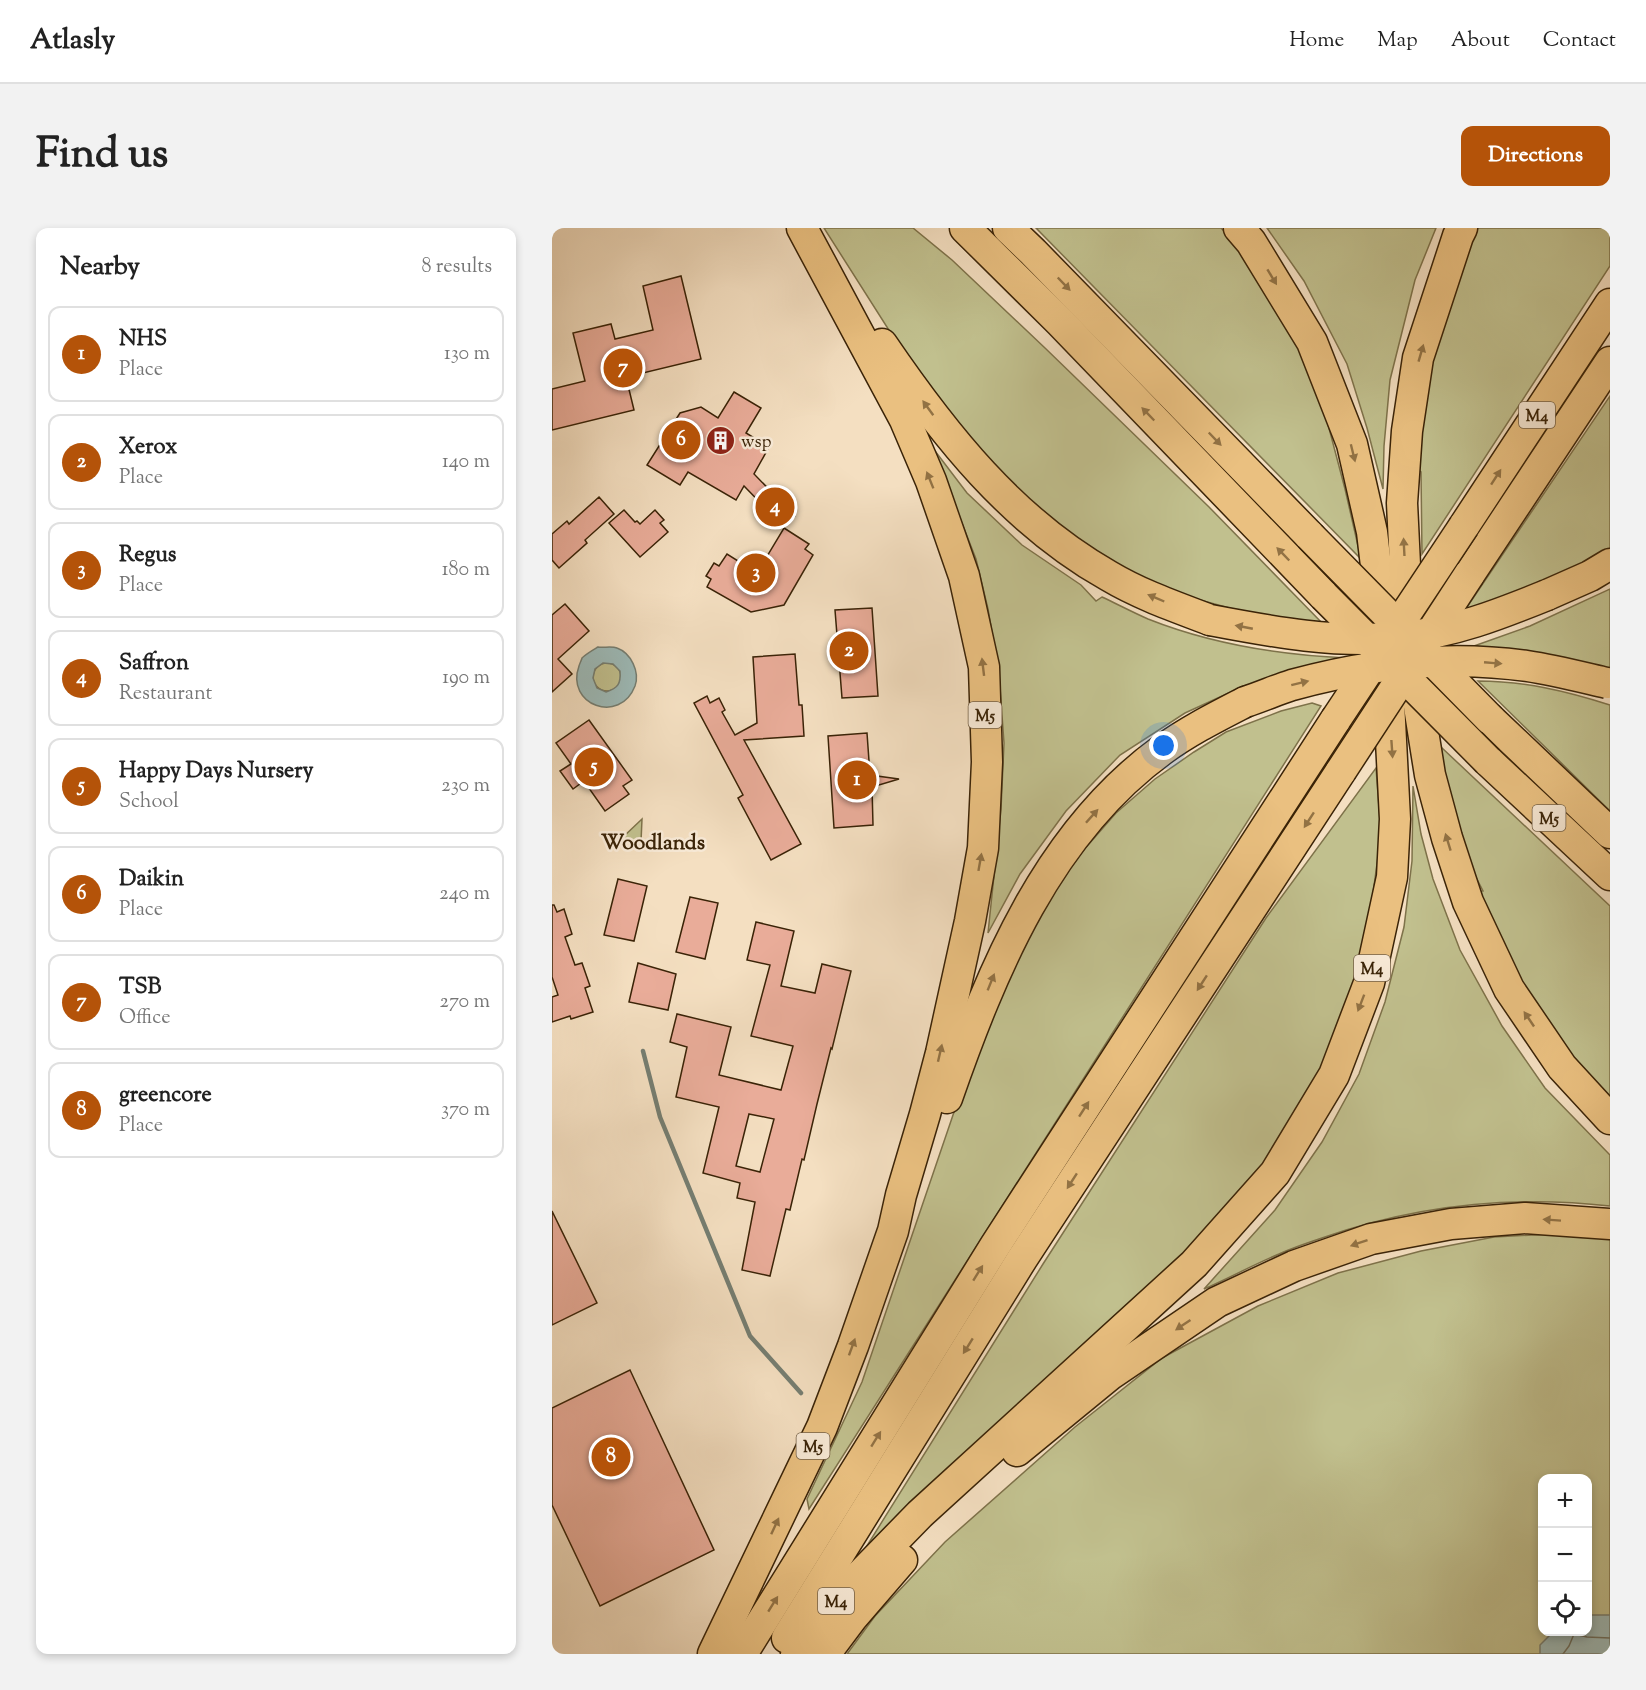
<!DOCTYPE html>
<meta charset="utf-8">
<style>
body{margin:0;font-family:"Sorts Mill Goudy",serif;background:#f2f2f2;color:#222}
.controls{position:absolute;right:18px;bottom:18px;display:grid;overflow:hidden;border-radius:12px;box-shadow:0 3px 9px #0003}
.controls button{width:54px;height:54px;display:grid;place-items:center;padding:0;border:0;border-bottom:2px solid #e0e0e0;background:#fff;color:#222;font:30px sans-serif}
.you{position:absolute;left:612px;top:518px;width:21px;height:21px;margin:-15px;border:4px solid #fff;border-radius:50%;background:#1a73e8;box-shadow:0 0 0 9px #1a73e833}
.badge{display:grid;place-items:center;width:39px;height:39px;border-radius:50%;background:#b45309;color:#fff;font-size:20px;font-weight:700}
.pin{position:absolute;translate:-50% -50%;border:3px solid #fff;box-shadow:0 2px 6px #0006}
.list{margin:0;padding:0;list-style:none}
h2{display:flex;justify-content:space-between;align-items:center;height:78px;margin:0;padding:0 24px;font-size:26px}
h2 small{font-size:20px;font-weight:400;color:#767676}
.list li{display:grid;grid-template-columns:39px 1fr auto;gap:18px;align-items:center;box-sizing:border-box;height:96px;margin:0 12px 12px;padding:0 12px;border:2px solid #e0e0e0;border-radius:12px}
.list b{display:block;font-size:22px;white-space:nowrap}
.list p{margin:0;font-size:20px;white-space:nowrap;color:#767676}
.list em{font-size:20px;font-style:normal;color:#767676}
.icon{flex:none;width:33px;height:33px;fill:none;stroke:currentColor;stroke-width:2;stroke-linecap:round;stroke-linejoin:round}
.map{position:relative;flex:none;width:1058px;height:1426px;overflow:hidden;border-radius:12px}
header{display:flex;align-items:center;gap:36px;box-sizing:border-box;height:84px;padding:0 30px;background:#fff;border-bottom:2px solid #e0e0e0}
header strong{font-size:28px}
nav{display:flex;gap:33px;margin-inline-start:auto;font-size:21px}
.intro{display:flex;align-items:center;justify-content:space-between;box-sizing:border-box;height:144px;padding:0 36px}
h1{margin:0;font-size:42px}
.button{padding:15px 27px;border-radius:12px;background:#b45309;color:#fff;font-size:21px;font-weight:700}
main{display:flex;gap:36px;padding:0 36px}
aside{flex:1;background:#fff;border-radius:12px;box-shadow:0 3px 9px #0003}
.map>svg:first-child{display:block}
.green{fill:#c1c08e;stroke:#7e724a;stroke-width:1.5;fill-rule:evenodd}
.water{fill:#9dbbb9;stroke:#757e72;stroke-width:1.5;fill-rule:evenodd}
.lines{fill:none;stroke-linecap:round;stroke-linejoin:round}
.shore{stroke:#6c6f60;stroke-width:1.5}
.stream{stroke:#757e72;stroke-width:4.5}
.building{fill:#e9ac99;stroke:#3a2307;stroke-width:1.5;fill-rule:evenodd}
.highway-casing{stroke:#3a2307;stroke-width:33}
.highway{stroke:#eac080;stroke-width:30}
.highway-bridge-casing{stroke:#3a2307;stroke-width:33;stroke-linecap:butt}
.highway-bridge{stroke:#eac080;stroke-width:30}
.oneway{fill:#927244}
.labels{text-anchor:middle;stroke-width:5;stroke-linejoin:round;paint-order:stroke}
.shield{fill:#f8ead7;stroke:#735f45;stroke-width:1.5}
.shield-label{font-size:16px;font-weight:bold;fill:#3a2307}
.poi-label{font-size:18px;fill:#3a2307;stroke:#f8ead7;text-anchor:start}
.quarter-label{font-size:21px;font-weight:bold;fill:#3a2307;stroke:#f8ead7}
</style>
<header>
<strong>Atlasly</strong>
<nav><a>Home</a><a>Map</a><a>About</a><a>Contact</a></nav>
</header>
<div class="intro"><h1>Find us</h1><a class="button">Directions</a></div>
<main>
<aside>
<h2>Nearby<small>8 results</small></h2>
<ul class="list">
<li><span class="badge">1</span><div><b>NHS</b><p>Place</p></div><em>130 m</em></li>
<li><span class="badge">2</span><div><b>Xerox</b><p>Place</p></div><em>140 m</em></li>
<li><span class="badge">3</span><div><b>Regus</b><p>Place</p></div><em>180 m</em></li>
<li><span class="badge">4</span><div><b>Saffron</b><p>Restaurant</p></div><em>190 m</em></li>
<li><span class="badge">5</span><div><b>Happy Days Nursery</b><p>School</p></div><em>230 m</em></li>
<li><span class="badge">6</span><div><b>Daikin</b><p>Place</p></div><em>240 m</em></li>
<li><span class="badge">7</span><div><b>TSB</b><p>Office</p></div><em>270 m</em></li>
<li><span class="badge">8</span><div><b>greencore</b><p>Place</p></div><em>370 m</em></li>
</ul>
</aside>
<div class="map">
<svg width="1058" height="1426" viewBox="0 0 1058 1426">
<rect width="100%" height="100%" fill="#f4dfc1"/>
<filter id="stains"><feTurbulence type="fractalNoise" baseFrequency=".00333" numOctaves="4"/><feColorMatrix values="0 0 0 0 .2 0 0 0 0 .09 0 0 0 0 .02 0 0 0 .5 -.17"/></filter>
<radialGradient id="worn" r=".72"><stop offset=".6" stop-color="#630" stop-opacity="0"/><stop offset="1" stop-color="#630" stop-opacity=".3"/></radialGradient>
<g class="green">
<polygon points="272,0 361,0 400,32 493,120 657,279 772,397 714,390 648,372 596,355 525,313 463,262 435,231 354,129"/>
<polygon points="484,0 669,0 684,15 745,115 768,166 793,261 809,331"/>
<polygon points="715,0 884,0 863,52 838,152 832,218 831,261 815,200 795,136 752,53"/>
<polygon points="925,0 1058,0 1058,38 870,326 869,244 865,241 878,138 894,76"/>
<polygon points="1058,168 1058,320 1028,339 911,385"/>
<path d="M380 219 415 265 470 317 529 357 544 373 550 369C565 376 580 384 596 391 659 416 728 427 795 430L692 458 633 485 568 527 514 583 468 646 436 705 449 581 452 515 447 446 436 381 424 331Z"/>
<polygon points="1058,361 1058,444 1006,430 922,418 978,398"/>
<circle cx="55" cy="449" r="14"/>
<path d="M926 453C972 453 1014 463 1058 477V583Z"/>
<polygon points="760,475 769,478 257,1281 255,1271 310,1154 431,799 461,730 523,632 564,585 603,551 642,524 674,504 729,483"/>
<polygon points="889,519 1058,678 1058,879 984,786 923,664 931,663 916,634 896,570"/>
<polygon points="824,540 829,606 817,695 796,777 761,863 684,979 313,1321 491,1036 714,690"/>
<path d="M861 558 869 606 881 651 908 722 950 798 993 860 1058 927V978C959 967 864 977 770 1010 755 1015 740 1020 727 1026 701 1037 677 1050 652 1061L723 982 770 914 807 846 833 774 852 699 860 633Z"/>
<polygon points="90,591 89,614 69,611"/>
<path d="M1019 1005 1058 1010V1426H295L323 1388 393 1314 523 1199 610 1130 706 1078 786 1045 869 1023 942 1009ZM990 1250H1036V1404H990Z"/>
</g>
<g class="water">
<path d="M46 419C51 420 60 418 65 420 79 425 88 444 83 458 68 497 13 477 27 438 27 437 30 431 30 430 34 426 41 422 46 419ZM51 435 61 436 68 443C69 456 66 460 54 464L45 460 41 450 43 441Z"/>
<polygon points="1036,1387 1058,1387 1058,1426 988,1426 988,1417 1001,1404 1036,1404"/>
</g>
<g class="lines">
<polyline class="shore" points="1011,1426 1017,1418 1022,1406 1035,1409 1058,1410"/>
<polyline class="stream" points="91,823 108,889 198,1108 249,1165"/>
</g>
<g class="building">
<polygon points="129,48 149,131 74,149 82,182 0,202 0,161 33,153 21,105 59,96 63,111 101,102 91,58"/>
<polygon points="182,164 209,180 194,205 217,219 202,246 243,288 232,299 192,258 184,272 136,244 128,257 95,237 128,185 149,179 166,190"/>
<polygon points="47,269 62,286 33,312 35,315 7,340 0,332 0,306 15,293 17,296"/>
<polygon points="72,282 83,294 85,293 88,296 103,282 112,292 108,295 116,304 88,329 57,295"/>
<polygon points="232,300 257,316 253,321 261,327 232,377 199,384 155,359 159,351 154,348 162,335 167,338 175,326 205,345"/>
<polygon points="13,376 37,403 6,431 20,446 0,464 0,387"/>
<polygon points="320,380 326,468 290,470 283,382"/>
<polygon points="243,426 247,477 250,477 252,508 192,512 249,616 219,632 186,570 191,567 142,475 155,468 158,475 167,470 173,482 170,484 183,507 205,495 201,429"/>
<polygon points="37,492 80,552 71,558 77,566 53,583 32,553 21,561 8,543 19,536 4,515"/>
<polygon points="315,505 318,547 347,551 320,559 321,597 282,600 276,508"/>
<polygon points="66,651 95,658 82,713 52,707"/>
<polygon points="138,669 166,675 153,731 124,724"/>
<polygon points="0,677 2,677 5,684 12,681 20,706 13,709 23,737 30,735 38,758 33,760 41,784 19,791 18,788 0,794 0,769 6,767 0,749"/>
<path d="M204 694 242 703 229 758 263 765 270 736 299 743 280 821 279 820 265 876 252 932 250 931 238 982 234 981 218 1048 190 1042 203 974 185 970 188 955 151 945 167 879 124 869 135 819 118 814 125 786 179 799 167 847 229 862 241 818 199 808 218 737 195 732ZM197 886 222 891 208 944 184 938Z"/>
<polygon points="86,735 124,746 116,782 77,774"/>
<polygon points="0,983 45,1075 0,1097"/>
<polygon points="78,1142 162,1322 48,1378 0,1277 0,1180"/>
</g>
<g class="lines">
<defs>
<g id="highway">
<polyline points="413,0 508,94 772,368"/>
<polyline points="456,0 481,24 758,308"/>
<polyline points="687,0 699,14 760,114 800,216 820,304 831,397"/>
<path d="M330 116C392 207 460 293 557 348 589 367 624 379 658 392"/>
<polyline points="912,298 1058,76"/>
<polyline points="917,347 1058,134"/>
<polyline points="995,367 1038,348 1058,336"/>
<polyline points="856,399 850,275 855,203 866,130 906,8 910,0"/>
<polyline points="862,447 878,547 895,610 916,674 957,761 1010,839 1058,891"/>
<polyline points="938,491 1058,605"/>
<polyline points="936,533 1058,647"/>
<path d="M395 870C440 741 496 605 610 522 636 503 664 489 693 474"/>
<polyline points="465,1223 559,1146 665,1074 742,1038 819,1011 899,996 973,990 1058,996"/>
<polyline points="235,1410 470,1031 789,543"/>
<polyline points="161,1426 270,1199 301,1118 341,1003 349,967 373,886 389,825 418,693 431,620 435,534 432,439 412,348 379,253 353,192 250,0"/>
<polyline points="190,1426 443,1018 784,491"/>
<polyline points="244,1426 286,1370 368,1286 642,1036 723,945 782,847 817,755 840,649 843,591 836,454"/>
<polyline points="273,1426 300,1390 350,1332"/>
</g>
</defs>
<use href="#highway" class="highway-casing"/>
<use href="#highway" class="highway"/>
<defs>
<g id="highway-bridge">
<polyline points="758,308 938,491"/>
<polyline points="772,368 936,533"/>
<path d="M658 392C721 404 785 416 850 409 900 405 948 386 995 367"/>
<path d="M693 474C709 469 724 462 740 457 816 436 897 427 975 438 1002 442 1029 449 1055 455"/>
<polyline points="784,491 912,298"/>
<polyline points="789,543 917,347"/>
</g>
</defs>
<use href="#highway-bridge" class="highway-bridge-casing"/>
<use href="#highway-bridge" class="highway-bridge"/>
</g>
<defs><path id="oneway-solid" d="M-6-.8H1V-3.2L6.5 0L1 3.2V.8H-6Z" transform="scale(1.5)"/></defs>
<g class="oneway">
<use href="#oneway-solid" transform="translate(720 49) rotate(59)"/>
<use href="#oneway-solid" transform="translate(512 56) rotate(46)"/>
<use href="#oneway-solid" transform="translate(869 125) rotate(-74)"/>
<use href="#oneway-solid" transform="translate(376 180) rotate(-126)"/>
<use href="#oneway-solid" transform="translate(596 186) rotate(-134)"/>
<use href="#oneway-solid" transform="translate(663 211) rotate(46)"/>
<use href="#oneway-solid" transform="translate(801 225) rotate(76)"/>
<use href="#oneway-solid" transform="translate(944 249) rotate(-57)"/>
<use href="#oneway-solid" transform="translate(378 252) rotate(-112)"/>
<use href="#oneway-solid" transform="translate(852 319) rotate(-93)"/>
<use href="#oneway-solid" transform="translate(731 326) rotate(-134)"/>
<use href="#oneway-solid" transform="translate(604 370) rotate(-157)"/>
<use href="#oneway-solid" transform="translate(692 399) rotate(-169)"/>
<use href="#oneway-solid" transform="translate(941 435) rotate(5)"/>
<use href="#oneway-solid" transform="translate(431 439) rotate(-97)"/>
<use href="#oneway-solid" transform="translate(748 455) rotate(-14)"/>
<use href="#oneway-solid" transform="translate(840 521) rotate(86)"/>
<use href="#oneway-solid" transform="translate(540 588) rotate(-48)"/>
<use href="#oneway-solid" transform="translate(757 592) rotate(123)"/>
<use href="#oneway-solid" transform="translate(896 614) rotate(-107)"/>
<use href="#oneway-solid" transform="translate(428 634) rotate(-80)"/>
<use href="#oneway-solid" transform="translate(439 754) rotate(-68)"/>
<use href="#oneway-solid" transform="translate(650 755) rotate(123)"/>
<use href="#oneway-solid" transform="translate(809 775) rotate(111)"/>
<use href="#oneway-solid" transform="translate(977 791) rotate(-124)"/>
<use href="#oneway-solid" transform="translate(388 825) rotate(-77)"/>
<use href="#oneway-solid" transform="translate(532 881) rotate(-57)"/>
<use href="#oneway-solid" transform="translate(520 953) rotate(123)"/>
<use href="#oneway-solid" transform="translate(1000 992) rotate(-176)"/>
<use href="#oneway-solid" transform="translate(807 1015) rotate(161)"/>
<use href="#oneway-solid" transform="translate(426 1045) rotate(-58)"/>
<use href="#oneway-solid" transform="translate(631 1097) rotate(146)"/>
<use href="#oneway-solid" transform="translate(416 1118) rotate(122)"/>
<use href="#oneway-solid" transform="translate(300 1119) rotate(-70)"/>
<use href="#oneway-solid" transform="translate(324 1211) rotate(-58)"/>
<use href="#oneway-solid" transform="translate(223 1298) rotate(-65)"/>
<use href="#oneway-solid" transform="translate(221 1376) rotate(-58)"/>
</g>
<defs>
<symbol id="building-disc" viewBox="-11 -11 22 22"><circle r="9.5" fill="#8f2418" stroke="#f8ead7"/><path d="M-4-6H4V6H1V3H-1V6H-4ZM-2.5-4.3h1.7v1.8h-1.7ZM.8-4.3h1.7v1.8H.8ZM-2.5-1h1.7V.8h-1.7ZM.8-1h1.7V.8H.8Z" fill="#fff"/></symbol>
</defs>
<g fill-rule="evenodd">
<use href="#building-disc" x="152" y="196" width="33" height="33"/>
</g>
<g class="labels">
<g class="shield">
<rect x="967" y="174" width="36" height="26" rx="4.5"/>
<rect x="416.5" y="474" width="33" height="26" rx="4.5"/>
<rect x="980.5" y="577" width="33" height="26" rx="4.5"/>
<rect x="802" y="727" width="36" height="26" rx="4.5"/>
<rect x="244.5" y="1205" width="33" height="26" rx="4.5"/>
<rect x="266" y="1360" width="36" height="26" rx="4.5"/>
</g>
<g class="shield-label">
<text x="985" y="193">M4</text>
<text x="433" y="493">M5</text>
<text x="997" y="596">M5</text>
<text x="820" y="746">M4</text>
<text x="261" y="1224">M5</text>
<text x="284" y="1379">M4</text>
</g>
<g class="poi-label">
<text x="189" y="219">wsp</text>
</g>
<g class="quarter-label">
<text x="101" y="621">Woodlands</text>
</g>
</g>
<rect width="100%" height="100%" filter="url(#stains)"/>
<rect width="100%" height="100%" fill="url(#worn)"/>
</svg>
<div class="controls">
<button>+</button>
<button>−</button>
<button><svg class="icon" aria-label="locate" viewBox="0 0 24 24"><circle cx="12" cy="12" r="6"/><path d="M12 2v4M12 18v4M2 12h4M18 12h4"/></svg></button>
</div>
<div class="you"></div>
<div class="pin badge" style="left:305px;top:552px">1</div>
<div class="pin badge" style="left:297px;top:423px">2</div>
<div class="pin badge" style="left:204px;top:345px">3</div>
<div class="pin badge" style="left:223px;top:279px">4</div>
<div class="pin badge" style="left:42px;top:539px">5</div>
<div class="pin badge" style="left:129px;top:212px">6</div>
<div class="pin badge" style="left:71px;top:140px">7</div>
<div class="pin badge" style="left:59px;top:1229px">8</div>
</div>
</main>
